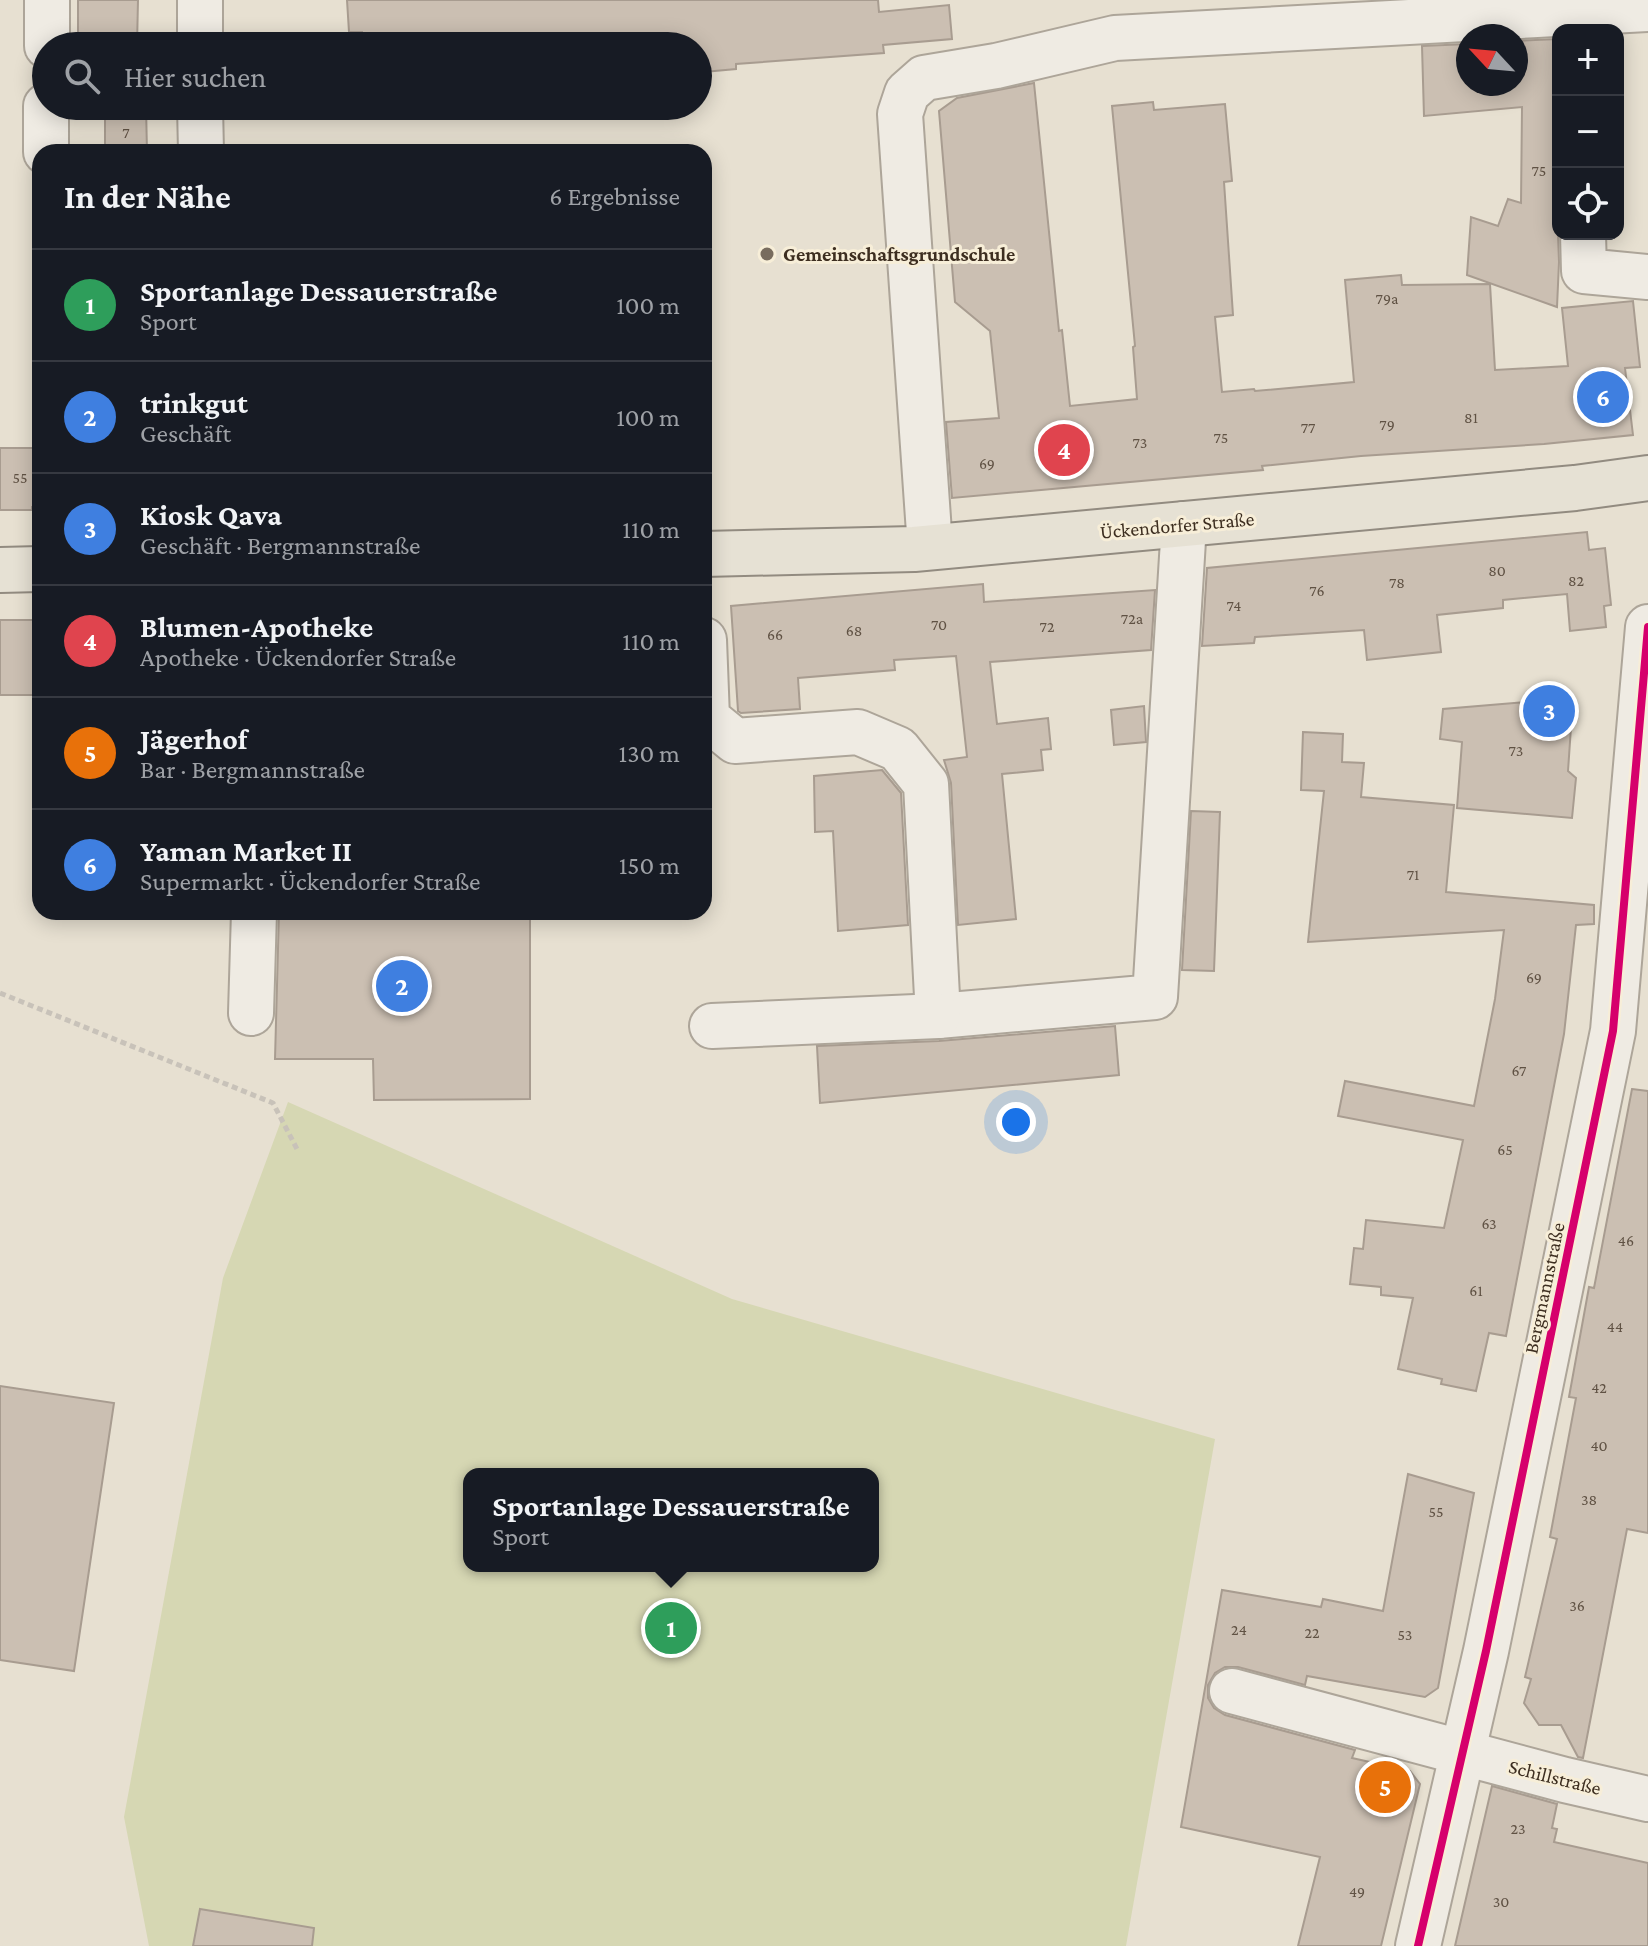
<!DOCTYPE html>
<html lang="de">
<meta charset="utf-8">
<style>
body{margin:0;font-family:"Crimson Pro",serif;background:#242831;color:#f1f3f6}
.controls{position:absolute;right:24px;top:24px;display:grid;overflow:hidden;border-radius:16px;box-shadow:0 4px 20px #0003}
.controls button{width:72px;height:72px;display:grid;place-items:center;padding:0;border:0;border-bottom:2px solid #363941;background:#171b24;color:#f1f3f6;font:40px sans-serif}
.compass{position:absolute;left:1456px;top:24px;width:72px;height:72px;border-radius:50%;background:#171b24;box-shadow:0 4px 20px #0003;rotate:296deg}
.you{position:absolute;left:1016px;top:1122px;width:28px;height:28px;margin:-20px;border:6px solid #fff;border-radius:50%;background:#1a73e8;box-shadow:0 0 0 12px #1a73e833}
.badge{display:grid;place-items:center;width:52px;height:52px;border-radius:50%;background:#2563eb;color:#fff;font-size:26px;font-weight:700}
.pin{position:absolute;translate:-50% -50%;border:4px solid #fff;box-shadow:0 2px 8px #0006}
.popup{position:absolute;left:463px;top:1468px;width:416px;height:104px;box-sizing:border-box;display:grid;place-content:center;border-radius:16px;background:#171b24;filter:drop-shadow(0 2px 6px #0005);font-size:26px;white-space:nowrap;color:#9ea1a6}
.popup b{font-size:30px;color:#f1f3f6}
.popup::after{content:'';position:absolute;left:50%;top:100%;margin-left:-16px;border:16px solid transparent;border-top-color:#171b24}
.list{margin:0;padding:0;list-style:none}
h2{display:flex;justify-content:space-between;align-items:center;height:104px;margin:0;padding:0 32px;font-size:34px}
h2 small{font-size:26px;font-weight:400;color:#9ea1a6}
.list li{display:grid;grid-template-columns:52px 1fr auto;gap:24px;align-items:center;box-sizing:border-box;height:112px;padding:0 32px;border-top:2px solid #363941}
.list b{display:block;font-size:30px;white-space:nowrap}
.list p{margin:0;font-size:26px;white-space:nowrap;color:#9ea1a6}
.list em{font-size:26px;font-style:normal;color:#9ea1a6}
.icon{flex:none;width:44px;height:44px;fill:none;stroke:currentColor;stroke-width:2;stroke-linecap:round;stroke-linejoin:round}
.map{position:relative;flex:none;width:1648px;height:1946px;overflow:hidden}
.search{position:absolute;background:#171b24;box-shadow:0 4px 20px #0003;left:32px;top:32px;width:680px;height:88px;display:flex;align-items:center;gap:20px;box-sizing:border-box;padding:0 28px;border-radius:44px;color:#9ea1a6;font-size:30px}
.panel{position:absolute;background:#171b24;box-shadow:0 4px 20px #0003;left:32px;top:144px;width:680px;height:776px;border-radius:24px}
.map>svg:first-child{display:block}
.green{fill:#d6d7b3;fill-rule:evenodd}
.building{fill:#cbbfb2;stroke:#a89c90;stroke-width:2}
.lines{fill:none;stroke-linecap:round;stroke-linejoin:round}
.minor-casing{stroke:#ada599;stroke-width:48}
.major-casing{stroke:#928b80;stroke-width:48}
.path{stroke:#c8c2b9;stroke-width:5;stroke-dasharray:6 4;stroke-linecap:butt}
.minor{stroke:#efebe3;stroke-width:44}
.major{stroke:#e6e1d4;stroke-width:44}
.cycleway-casing{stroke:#f7eed8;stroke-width:13}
.cycleway{stroke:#d6006c;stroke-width:8}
.poi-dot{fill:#786c5e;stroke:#f7eed8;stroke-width:3}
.labels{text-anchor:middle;stroke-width:6;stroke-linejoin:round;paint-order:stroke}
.number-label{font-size:16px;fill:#605244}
.poi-label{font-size:20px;font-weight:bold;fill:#3d2e20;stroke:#f7eed8;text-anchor:start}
.street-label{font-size:20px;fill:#3d2e20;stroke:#f7eed8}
</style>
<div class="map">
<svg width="1648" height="1946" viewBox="0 0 1648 1946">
<rect width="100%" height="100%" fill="#e7e0d1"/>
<path class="green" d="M288 1102 732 1299 1215 1439 1126 1946H149L124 1817 223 1278ZM469 1474H873V1566H469Z"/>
<g class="building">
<polygon points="78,0 138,0 137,46 78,46"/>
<polygon points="347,0 878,0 879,12 949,5 952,39 883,45 884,53 736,64 736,69 704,72 702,58 698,59 698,46 363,46 362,32 349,32"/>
<polygon points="1558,39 1555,153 1559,262 1557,307 1467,275 1471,217 1498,226 1508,199 1521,203 1522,107 1424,116 1422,46 1468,44 1468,84 1516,84 1516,41"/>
<polygon points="1034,83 1059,331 1062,330 1070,406 1137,399 1133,347 1135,346 1112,106 1153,102 1154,110 1225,104 1232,181 1224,182 1233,315 1215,317 1222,392 1254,389 1255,391 1354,382 1345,280 1401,275 1402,285 1490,284 1495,370 1568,366 1562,308 1633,301 1640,367 1625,368 1633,435 1544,444 1361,456 1262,466 1263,470 952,498 946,422 999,418 990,331 955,302 939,111 957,98"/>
<polygon points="78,106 146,106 147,152 105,152 105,111 78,111"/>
<polygon points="0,448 40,448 40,507 32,507 32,510 0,510"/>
<polygon points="1587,532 1589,550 1605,548 1611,605 1604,606 1606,627 1570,631 1567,594 1503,600 1503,608 1437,615 1441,652 1367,660 1364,630 1255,637 1254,643 1202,646 1207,568"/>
<polygon points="983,584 984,602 1155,590 1151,650 990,662 997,724 1048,718 1051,749 1041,750 1043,770 1002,774 1016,919 958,925 951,783 944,760 967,757 956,656 894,660 895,670 798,678 800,709 741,713 738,711 731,606"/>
<rect x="0" y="620" width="40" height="75"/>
<polygon points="1573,698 1568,771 1576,778 1572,818 1457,808 1462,742 1440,739 1443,709"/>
<polygon points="1144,706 1146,742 1114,745 1111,710"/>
<polygon points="1303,732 1343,734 1342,762 1364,763 1361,797 1454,805 1446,892 1594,905 1594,924 1576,925 1564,1034 1506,1336 1489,1333 1476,1391 1441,1384 1442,1379 1398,1369 1413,1298 1381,1295 1381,1287 1350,1284 1354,1248 1363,1249 1366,1220 1444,1228 1463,1140 1338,1116 1345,1081 1474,1106 1495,999 1504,930 1308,942 1324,791 1301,790"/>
<polygon points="882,770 901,793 908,925 838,931 833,831 815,832 814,776"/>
<polygon points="1191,811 1220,812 1214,971 1182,970"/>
<polygon points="279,912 530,912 530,1099 374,1100 373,1059 275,1059"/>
<polygon points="1115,1026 1119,1075 820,1103 817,1046 939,1041"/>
<polygon points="1632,1089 1648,1091 1648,1533 1627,1529 1583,1758 1578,1757 1561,1725 1539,1725 1524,1703 1531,1679 1525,1677 1557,1539 1550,1537 1576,1398 1569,1397 1589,1287 1594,1288"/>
<polygon points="0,1386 114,1403 74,1671 0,1660"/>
<polygon points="1408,1474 1474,1493 1438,1688 1425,1697 1307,1676 1305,1685 1238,1667 1225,1667 1215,1673 1208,1685 1208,1698 1214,1708 1225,1715 1355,1750 1352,1758 1410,1771 1420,1784 1381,1946 1298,1946 1320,1857 1181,1827 1222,1590 1321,1607 1323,1599 1383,1611"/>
<polygon points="1492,1786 1557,1804 1552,1828 1557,1829 1554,1842 1648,1863 1648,1946 1455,1946"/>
<polygon points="200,1909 314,1928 312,1946 193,1946"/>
</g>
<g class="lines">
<defs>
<g id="minor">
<polyline points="200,0 200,46"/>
<polyline points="47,46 47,0"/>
<polyline points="200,106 201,152"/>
<polyline points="46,152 46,106"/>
<polyline points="1583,234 1584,271 1648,277"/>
<polyline points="930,547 900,114 907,93 924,78 996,66 1115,38 1648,9"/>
<polyline points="704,640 707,718 735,741 858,732 898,749 926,784 938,1016 1155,997 1184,524"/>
<polyline points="251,1013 254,912"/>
<polyline points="712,1026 938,1016"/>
<polyline points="1232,1691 1565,1780 1648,1799"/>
<polyline points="1418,1946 1486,1651 1613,1031 1648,627"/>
</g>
<g id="major">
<polyline points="704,554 914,549 1575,488 1648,478"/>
<polyline points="0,570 40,569"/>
</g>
</defs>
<use href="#minor" class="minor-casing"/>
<use href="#major" class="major-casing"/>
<polyline class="path" points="0,993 273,1103 298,1151"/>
<use href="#minor" class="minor"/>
<use href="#major" class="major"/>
<defs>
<polyline id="cycleway" points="1418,1946 1486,1651 1613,1031 1648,627"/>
</defs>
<use href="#cycleway" class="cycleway-casing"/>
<use href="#cycleway" class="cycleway"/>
</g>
<circle class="poi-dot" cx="767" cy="254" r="8"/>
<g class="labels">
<g class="number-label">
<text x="126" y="138">7</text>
<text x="1539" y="176">75</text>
<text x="1387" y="304">79a</text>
<text x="1471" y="423">81</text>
<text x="1387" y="430">79</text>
<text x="1308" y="433">77</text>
<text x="1221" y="443">75</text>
<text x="1140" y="448">73</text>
<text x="987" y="469">69</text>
<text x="20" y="483">55</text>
<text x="1497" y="576">80</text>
<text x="1576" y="586">82</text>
<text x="1397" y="588">78</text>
<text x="1317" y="596">76</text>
<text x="1234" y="611">74</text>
<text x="1132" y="624">72a</text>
<text x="939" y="630">70</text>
<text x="1047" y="632">72</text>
<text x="854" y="636">68</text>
<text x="775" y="640">66</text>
<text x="1516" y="756">73</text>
<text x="1413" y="880">71</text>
<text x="1534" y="983">69</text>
<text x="1519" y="1076">67</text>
<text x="1505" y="1155">65</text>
<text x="1489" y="1229">63</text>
<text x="1626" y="1246">46</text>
<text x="1476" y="1296">61</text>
<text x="1615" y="1332">44</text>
<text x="1599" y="1393">42</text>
<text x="1599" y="1451">40</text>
<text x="1589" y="1505">38</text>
<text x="1436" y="1517">55</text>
<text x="1577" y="1611">36</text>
<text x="1239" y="1635">24</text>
<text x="1312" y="1638">22</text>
<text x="1405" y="1640">53</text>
<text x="1518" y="1834">23</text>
<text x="1357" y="1897">49</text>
<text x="1501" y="1907">30</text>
</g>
<g class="poi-label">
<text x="783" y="261">Gemeinschaftsgrundschule</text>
</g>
<g class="street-label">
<text transform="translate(1177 525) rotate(-5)" y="7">Ückendorfer Straße</text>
<text transform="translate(1544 1288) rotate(-78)" y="7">Bergmannstraße</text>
<text transform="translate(1555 1777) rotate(14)" y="7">Schillstraße</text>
</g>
</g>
</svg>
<div class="controls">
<button>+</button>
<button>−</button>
<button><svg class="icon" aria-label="locate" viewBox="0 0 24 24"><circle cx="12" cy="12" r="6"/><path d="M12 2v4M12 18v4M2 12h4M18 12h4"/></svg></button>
</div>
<svg class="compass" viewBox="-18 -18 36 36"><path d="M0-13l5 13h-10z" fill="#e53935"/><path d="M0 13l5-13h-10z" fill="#9ea1a6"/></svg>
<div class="you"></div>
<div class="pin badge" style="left:671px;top:1628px;background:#2e9e5b">1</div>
<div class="popup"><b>Sportanlage Dessauerstraße</b>Sport</div>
<div class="pin badge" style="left:402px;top:986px;background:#3f7fe0">2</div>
<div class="pin badge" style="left:1549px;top:711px;background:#3f7fe0">3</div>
<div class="pin badge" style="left:1064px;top:450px;background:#e0444e">4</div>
<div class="pin badge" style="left:1385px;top:1787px;background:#e8710a">5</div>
<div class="pin badge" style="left:1603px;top:397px;background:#3f7fe0">6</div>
<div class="search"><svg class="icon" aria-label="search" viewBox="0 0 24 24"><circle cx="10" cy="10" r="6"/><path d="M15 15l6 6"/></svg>Hier suchen</div>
<section class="panel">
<h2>In der Nähe<small>6 Ergebnisse</small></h2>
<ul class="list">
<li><span class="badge" style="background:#2e9e5b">1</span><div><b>Sportanlage Dessauerstraße</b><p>Sport</p></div><em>100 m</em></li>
<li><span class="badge" style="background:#3f7fe0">2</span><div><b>trinkgut</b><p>Geschäft</p></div><em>100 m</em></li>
<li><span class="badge" style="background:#3f7fe0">3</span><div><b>Kiosk Qava</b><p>Geschäft · Bergmannstraße</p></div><em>110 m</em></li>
<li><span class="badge" style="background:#e0444e">4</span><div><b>Blumen-Apotheke</b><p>Apotheke · Ückendorfer Straße</p></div><em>110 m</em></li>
<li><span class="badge" style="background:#e8710a">5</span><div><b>Jägerhof</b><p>Bar · Bergmannstraße</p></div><em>130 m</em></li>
<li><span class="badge" style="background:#3f7fe0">6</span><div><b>Yaman Market II</b><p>Supermarkt · Ückendorfer Straße</p></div><em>150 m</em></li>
</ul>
</section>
</div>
